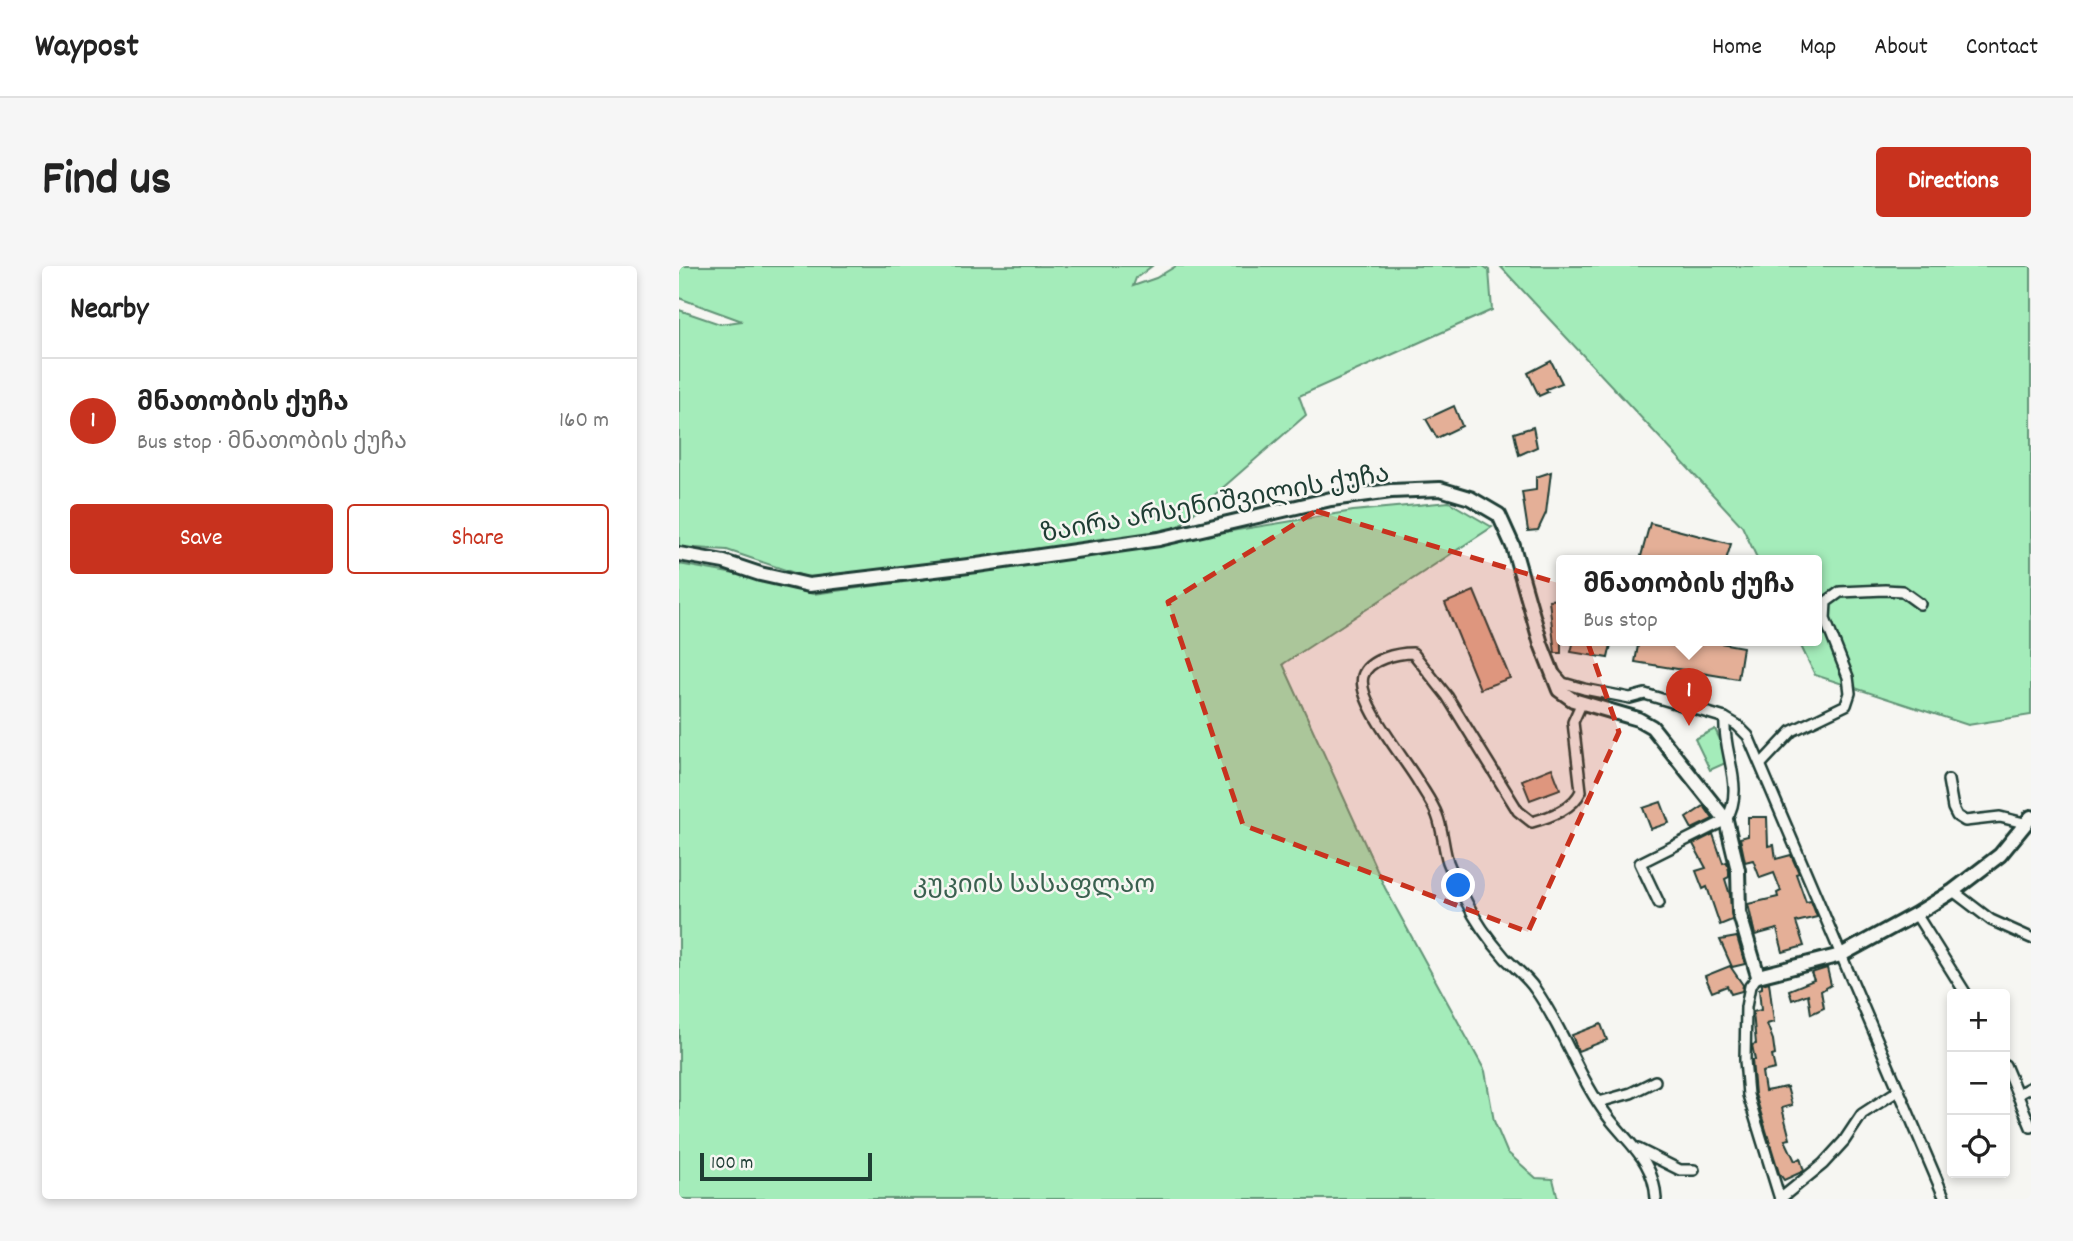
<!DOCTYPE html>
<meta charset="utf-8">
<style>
body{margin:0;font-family:Dekko,"Noto Sans Georgian",sans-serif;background:#f6f6f6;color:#222}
.controls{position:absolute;right:21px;bottom:21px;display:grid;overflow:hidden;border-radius:7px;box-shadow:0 4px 10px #0003}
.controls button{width:63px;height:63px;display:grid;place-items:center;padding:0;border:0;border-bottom:2px solid #e0e0e0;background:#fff;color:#222;font:35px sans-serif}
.scale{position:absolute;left:21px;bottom:18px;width:172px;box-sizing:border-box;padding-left:7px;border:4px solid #1f3d34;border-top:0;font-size:19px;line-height:24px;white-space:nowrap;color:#1f3d34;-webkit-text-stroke:5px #f6f6f2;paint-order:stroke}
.you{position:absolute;left:780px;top:620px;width:24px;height:24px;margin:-18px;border:5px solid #fff;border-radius:50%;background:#1a73e8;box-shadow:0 0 0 10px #1a73e833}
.badge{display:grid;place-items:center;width:46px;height:46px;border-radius:50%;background:#c8321e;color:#fff;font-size:23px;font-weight:700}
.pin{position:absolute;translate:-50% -58px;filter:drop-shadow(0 2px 4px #0008)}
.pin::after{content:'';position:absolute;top:37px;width:24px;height:21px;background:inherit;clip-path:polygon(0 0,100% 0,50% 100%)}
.popup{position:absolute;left:877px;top:289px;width:266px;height:91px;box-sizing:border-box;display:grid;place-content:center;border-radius:7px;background:#fff;filter:drop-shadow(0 2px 5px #0005);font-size:23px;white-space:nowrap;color:#767676}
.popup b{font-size:26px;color:#222}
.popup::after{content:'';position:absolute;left:50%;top:100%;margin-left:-14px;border:14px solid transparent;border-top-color:#fff}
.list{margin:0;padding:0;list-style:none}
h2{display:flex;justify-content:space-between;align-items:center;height:91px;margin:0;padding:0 28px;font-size:30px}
h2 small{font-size:23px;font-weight:400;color:#767676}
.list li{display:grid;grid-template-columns:46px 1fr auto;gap:21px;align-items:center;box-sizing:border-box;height:126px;padding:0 28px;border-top:2px solid #e0e0e0}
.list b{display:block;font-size:26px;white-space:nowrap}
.list p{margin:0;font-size:23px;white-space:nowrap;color:#767676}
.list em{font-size:23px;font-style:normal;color:#767676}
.actions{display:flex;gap:14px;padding:21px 28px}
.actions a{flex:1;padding:16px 0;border:2px solid #c8321e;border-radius:7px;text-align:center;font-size:24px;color:#c8321e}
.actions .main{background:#c8321e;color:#fff}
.icon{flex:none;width:38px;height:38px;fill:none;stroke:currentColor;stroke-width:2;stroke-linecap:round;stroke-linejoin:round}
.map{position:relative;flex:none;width:1352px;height:933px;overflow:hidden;border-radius:7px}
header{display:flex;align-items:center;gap:42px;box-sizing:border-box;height:98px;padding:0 35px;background:#fff;border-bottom:2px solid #e0e0e0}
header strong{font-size:33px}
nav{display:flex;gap:38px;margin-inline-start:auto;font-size:24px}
.intro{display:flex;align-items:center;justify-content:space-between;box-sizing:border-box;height:168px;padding:0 42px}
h1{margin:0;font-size:49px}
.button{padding:18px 32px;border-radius:7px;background:#c8321e;color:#fff;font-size:24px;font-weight:700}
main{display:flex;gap:42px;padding:0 42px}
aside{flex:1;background:#fff;border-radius:7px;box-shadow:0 4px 10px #0003}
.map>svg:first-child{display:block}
.green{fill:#a4ecba;stroke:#629477;stroke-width:2}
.building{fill:#e4af97;stroke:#1f3d34;stroke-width:2}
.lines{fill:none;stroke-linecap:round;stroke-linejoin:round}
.street-casing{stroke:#1f3d34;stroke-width:14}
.secondary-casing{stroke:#1f3d34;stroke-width:18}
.street{stroke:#f6f6f2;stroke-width:9}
.secondary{stroke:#f6f6f2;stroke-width:12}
.marked{fill:#c8321e;fill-opacity:0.2;stroke:#c8321e;stroke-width:5;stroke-dasharray:14 9;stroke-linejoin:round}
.labels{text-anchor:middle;stroke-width:5;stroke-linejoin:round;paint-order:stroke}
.street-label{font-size:26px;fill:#1f3d34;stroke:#f6f6f2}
.park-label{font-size:26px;fill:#3a604f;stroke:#f6f6f2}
</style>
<header>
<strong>Waypost</strong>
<nav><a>Home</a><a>Map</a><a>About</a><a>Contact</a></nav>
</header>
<div class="intro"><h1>Find us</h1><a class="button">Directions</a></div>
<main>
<aside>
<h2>Nearby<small></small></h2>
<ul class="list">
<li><span class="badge">1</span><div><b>მნათობის ქუჩა</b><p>Bus stop · მნათობის ქუჩა</p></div><em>160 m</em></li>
</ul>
<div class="actions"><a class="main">Save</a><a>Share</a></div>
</aside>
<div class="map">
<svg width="1352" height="933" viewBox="0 0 1352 933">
<rect width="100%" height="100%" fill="#f6f6f2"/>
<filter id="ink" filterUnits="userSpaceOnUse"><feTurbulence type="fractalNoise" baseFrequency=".0143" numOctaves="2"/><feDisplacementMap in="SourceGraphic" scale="14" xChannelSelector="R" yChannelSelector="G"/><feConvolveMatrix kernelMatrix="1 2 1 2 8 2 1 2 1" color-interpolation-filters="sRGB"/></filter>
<g filter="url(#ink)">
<g class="green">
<polygon points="0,0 473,0 457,12 454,20 477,12 497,0 804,0 810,4 813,44 620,130 627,149 491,268 130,312 48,284 0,281 0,44 41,58 63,55 0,32"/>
<polygon points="821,0 1352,0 1352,449 1289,459 1136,409 1119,374 1138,374 1138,294 1079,294 1063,260"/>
<polygon points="770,236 813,261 604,398 706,622 806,805 815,855 828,886 857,912 874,913 879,933 0,933 0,298 61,309 134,328 316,304 674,245"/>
<polygon points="1036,463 1051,495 1031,504 1016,473"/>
</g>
<g class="building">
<polygon points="872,95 883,117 867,123 869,126 860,130 849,107"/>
<polygon points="775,140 783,160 758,172 747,153"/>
<polygon points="854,161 858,181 840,189 835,167"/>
<polygon points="872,206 867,247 859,264 849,265 843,226 857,224 857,211"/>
<polygon points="971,257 1052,278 1047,294 961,294"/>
<polygon points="795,325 831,412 801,423 766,337"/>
<polygon points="882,333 882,387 876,387 870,334"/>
<polygon points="895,374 933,374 929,392 892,386"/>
<polygon points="960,374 1025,374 1064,381 1059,413 956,396"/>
<polygon points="873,502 881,523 851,534 843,514"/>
<polygon points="982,536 990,557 972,563 964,542"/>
<polygon points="1025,540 1034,553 1013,563 1007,552"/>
<polygon points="1069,551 1088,551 1089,580 1095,579 1097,593 1112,589 1120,607 1117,608 1127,636 1132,635 1138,651 1117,656 1125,680 1104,686 1098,663 1076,669 1069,638 1099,631 1098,627 1102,625 1095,607 1081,612 1074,594 1066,596 1061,572 1069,570"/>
<polygon points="1034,568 1044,597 1048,596 1050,605 1050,611 1046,613 1051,629 1053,654 1041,659 1028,621 1024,623 1017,605 1027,602 1014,578"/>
<polygon points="1058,671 1066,698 1053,701 1041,674"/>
<polygon points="1051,700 1064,719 1063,725 1052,728 1048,720 1033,726 1026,710"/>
<polygon points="1148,702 1152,719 1142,725 1145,742 1132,748 1129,728 1113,734 1110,724 1135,714 1132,707"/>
<polygon points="1090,716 1095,756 1088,758 1094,774 1096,789 1093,790 1096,803 1083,806 1086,825 1108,821 1113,839 1103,842 1111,873 1106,874 1116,895 1121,892 1125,905 1105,914 1100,907 1076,828 1073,794 1076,794 1073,779 1077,778 1074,746 1082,744 1080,723 1083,722 1083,718"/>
<polygon points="922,758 928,774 899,785 893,769"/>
</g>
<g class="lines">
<defs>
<g id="street">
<polyline points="876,408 884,417 905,423 951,432 966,428 1046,452 1058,459 1069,470 1266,933"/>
<path d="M903 436 894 456 902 525C894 543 871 551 853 556L839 545 768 430 734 387C719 387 689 393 684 410 677 435 727 494 740 517 746 527 754 538 758 549 764 564 764 581 769 596 774 609 781 622 787 635 796 654 812 676 826 692 836 702 848 711 856 723 885 763 899 812 930 852 951 879 975 895 977 933"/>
<polyline points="1082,498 1113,465 1167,439 1171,427 1169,411 1146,353 1147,336 1161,326 1206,324 1223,325 1241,338"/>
<polyline points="1269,514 1274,542 1278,550 1286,555 1321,551 1345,557"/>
<polyline points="1274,625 1312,654 1352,672"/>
<path d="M980 637 961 597 1047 554C1067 522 1043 486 1046 452"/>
<polyline points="1237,648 1287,728"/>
<polyline points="1079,710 1071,720 1067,741 1066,794 1069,829 1101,933"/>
<polyline points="1326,799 1352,861"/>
<polyline points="1339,828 1352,821"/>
<polyline points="920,836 952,827 976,815"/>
<polyline points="959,883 1001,904 1015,904"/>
<polyline points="1101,933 1144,898 1165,875 1183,848 1220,824"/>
</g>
<polyline id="secondary" points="0,288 45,296 81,308 130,319 298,299 480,273 652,233 712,225 761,223 791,232 820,249 834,280 862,378 880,424 894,434 959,453 973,461 1047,554 1059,604 1060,646 1079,710 1162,689 1237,648 1274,625 1321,589 1352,551"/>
</defs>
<use href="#street" class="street-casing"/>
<use href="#secondary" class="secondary-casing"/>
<use href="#street" class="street"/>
<use href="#secondary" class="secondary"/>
</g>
</g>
<path class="marked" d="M637 245 889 320 940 466 849 666 564 559 489 336Z"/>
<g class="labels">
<g class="street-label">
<text transform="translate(536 236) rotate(-10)" y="9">ზაირა არსენიშვილის ქუჩა</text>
</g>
<g class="park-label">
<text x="355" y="626">კუკიის სასაფლაო</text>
</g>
</g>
</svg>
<div class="controls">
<button>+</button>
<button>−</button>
<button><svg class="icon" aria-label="locate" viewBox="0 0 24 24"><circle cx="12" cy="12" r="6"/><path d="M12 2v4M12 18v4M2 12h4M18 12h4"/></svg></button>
</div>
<div class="scale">100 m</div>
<div class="you"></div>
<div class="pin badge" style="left:1010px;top:460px">1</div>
<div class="popup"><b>მნათობის ქუჩა</b>Bus stop</div>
</div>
</main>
